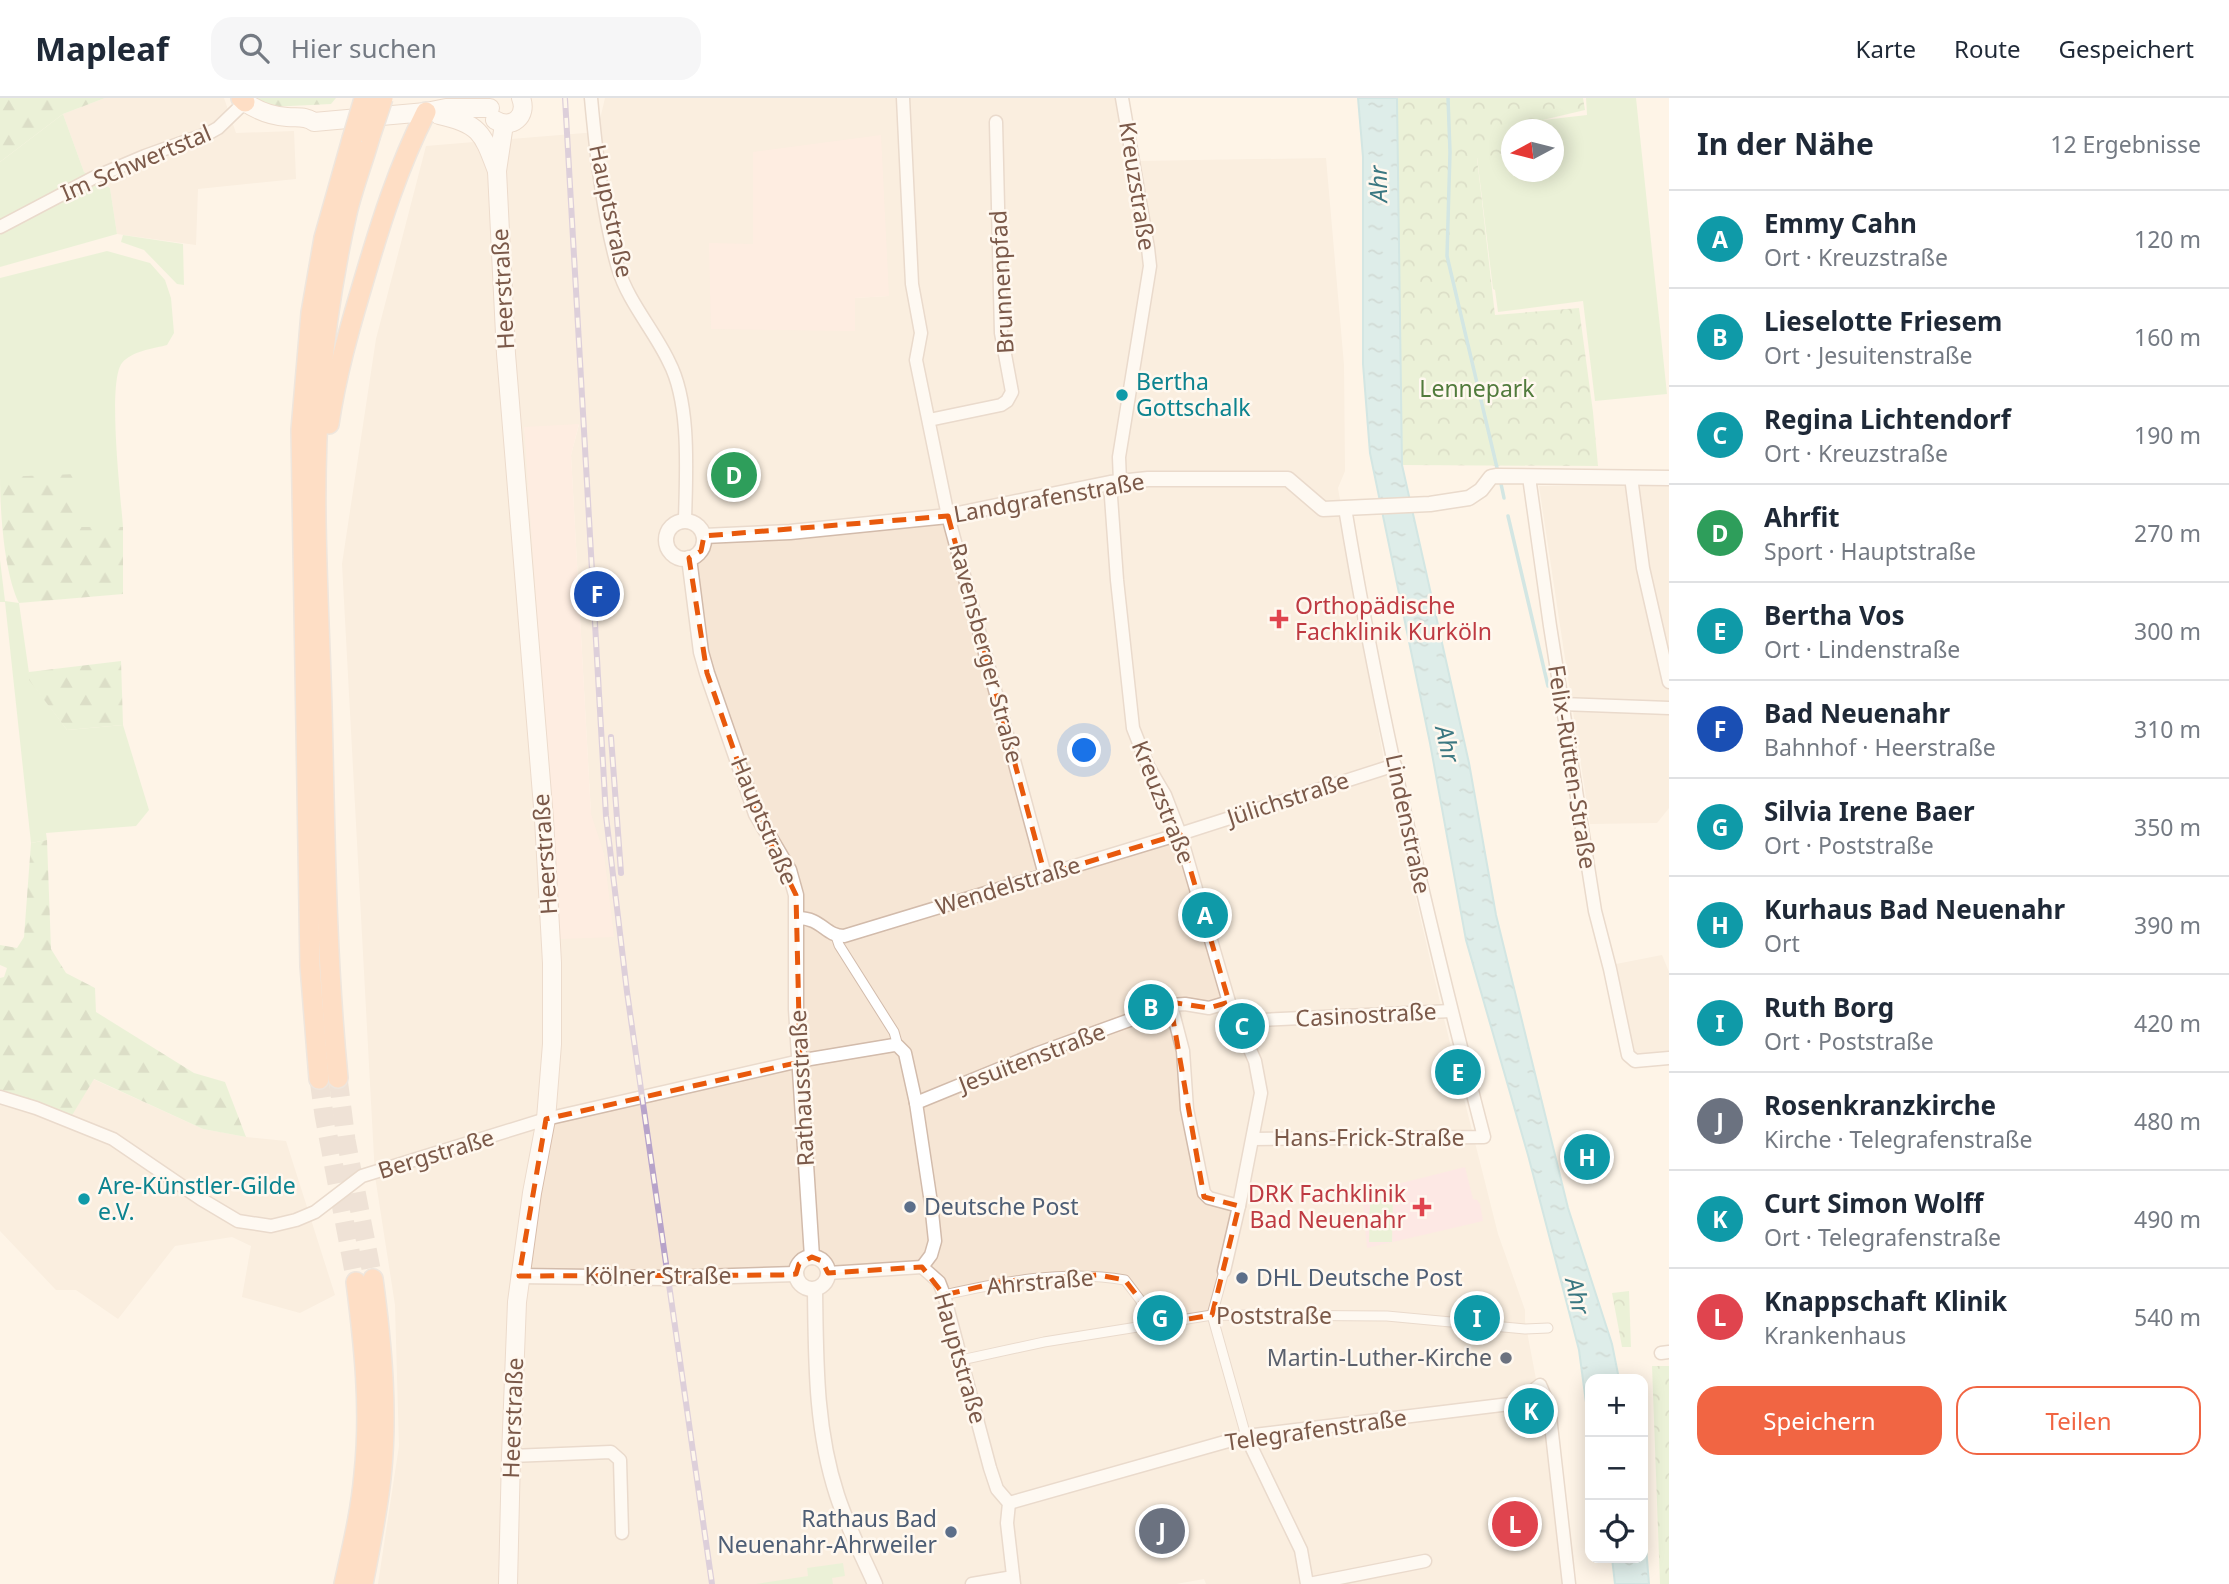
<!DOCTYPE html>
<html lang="de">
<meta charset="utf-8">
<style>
body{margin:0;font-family:"Noto Sans",sans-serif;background:#f6f6f7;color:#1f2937}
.controls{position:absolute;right:21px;bottom:21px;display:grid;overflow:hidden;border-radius:14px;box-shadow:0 4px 18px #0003}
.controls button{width:63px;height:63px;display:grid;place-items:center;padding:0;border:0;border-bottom:2px solid #e0e1e3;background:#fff;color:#1f2937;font:35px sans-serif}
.compass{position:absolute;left:1501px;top:21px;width:63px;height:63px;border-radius:50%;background:#fff;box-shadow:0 4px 18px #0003;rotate:263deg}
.you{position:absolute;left:1085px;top:653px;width:24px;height:24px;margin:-18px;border:5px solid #fff;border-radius:50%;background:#1a73e8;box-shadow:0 0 0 10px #1a73e833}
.badge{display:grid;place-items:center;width:46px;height:46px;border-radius:50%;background:#f16543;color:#fff;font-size:23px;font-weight:700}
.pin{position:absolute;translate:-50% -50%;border:4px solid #fff;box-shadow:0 2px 7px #0006}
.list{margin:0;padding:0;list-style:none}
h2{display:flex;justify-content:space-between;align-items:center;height:91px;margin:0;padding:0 28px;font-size:30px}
h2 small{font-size:23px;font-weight:400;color:#747a83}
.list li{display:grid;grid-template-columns:46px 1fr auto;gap:21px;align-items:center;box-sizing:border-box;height:98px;padding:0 28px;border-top:2px solid #e0e1e3}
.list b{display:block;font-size:26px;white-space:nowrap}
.list p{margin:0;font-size:23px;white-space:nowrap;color:#747a83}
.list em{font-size:23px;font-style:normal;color:#747a83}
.actions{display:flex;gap:14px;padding:21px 28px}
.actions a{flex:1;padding:16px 0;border:2px solid #f16543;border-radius:21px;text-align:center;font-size:24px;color:#f16543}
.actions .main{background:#f16543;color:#fff}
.icon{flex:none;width:38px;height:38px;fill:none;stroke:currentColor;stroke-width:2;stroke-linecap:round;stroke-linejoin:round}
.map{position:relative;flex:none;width:1669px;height:1486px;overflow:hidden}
header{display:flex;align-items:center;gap:42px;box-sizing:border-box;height:98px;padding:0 35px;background:#fff;border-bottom:2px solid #e0e1e3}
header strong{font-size:33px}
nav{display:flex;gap:38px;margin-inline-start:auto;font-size:24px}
.search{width:490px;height:63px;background:#f6f6f7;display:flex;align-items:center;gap:18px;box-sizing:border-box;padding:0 24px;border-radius:21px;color:#747a83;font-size:26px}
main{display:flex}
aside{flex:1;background:#fff}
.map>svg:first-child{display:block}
.residential{fill:#f6e6d5;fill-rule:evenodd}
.commercial{fill:#ffe4da}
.medical{fill:#fddadf}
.grass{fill:#d6eec4}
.forest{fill:url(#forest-firs)}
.park{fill:url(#park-crowns)}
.water{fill:url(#water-ripples);stroke:#9fd5dd;stroke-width:2}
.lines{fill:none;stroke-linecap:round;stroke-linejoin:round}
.stream{stroke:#9fd5dd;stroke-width:3.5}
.trunk-tunnel{stroke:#ddcdc0;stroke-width:19;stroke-dasharray:19 10;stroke-linecap:butt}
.pedestrian-casing{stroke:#d2bbab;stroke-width:11}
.minor-casing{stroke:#d2bbab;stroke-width:15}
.tertiary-casing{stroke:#d2bbab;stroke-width:17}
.secondary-casing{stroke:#d8bdab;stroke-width:20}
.trunk-casing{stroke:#ddd4d0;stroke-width:22}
.pedestrian{stroke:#fff;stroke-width:9}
.minor{stroke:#fff;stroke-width:12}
.tertiary{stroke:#fff;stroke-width:14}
.secondary{stroke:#fff;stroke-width:18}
.trunk{stroke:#fec49c;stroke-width:19}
.rail-casing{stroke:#b7a3ca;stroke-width:6}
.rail{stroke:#fff8ef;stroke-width:3.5;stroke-dasharray:10;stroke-linecap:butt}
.trunk-bridge-casing{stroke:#ddd4d0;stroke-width:22;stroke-linecap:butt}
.trunk-bridge{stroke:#fec49c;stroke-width:19}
.marked{fill:none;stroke:#e8590c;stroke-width:5;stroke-dasharray:14 9;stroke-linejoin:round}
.culture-dot{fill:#0f9aa8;stroke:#fff8ef;stroke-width:2.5}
.health-dot{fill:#e0444e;stroke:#fff8ef;stroke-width:2.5}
.service-dot{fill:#5c6f8a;stroke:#fff8ef;stroke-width:2.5}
.worship-dot{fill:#6b7280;stroke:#fff8ef;stroke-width:2.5}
.labels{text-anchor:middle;stroke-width:5;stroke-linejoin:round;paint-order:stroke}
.street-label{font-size:23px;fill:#7b5949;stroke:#fff8ef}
.culture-label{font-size:23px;fill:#0d838f;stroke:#fff8ef;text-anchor:start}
.park-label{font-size:23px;fill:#517b3c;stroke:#fff8ef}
.health-label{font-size:23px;fill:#be3a42;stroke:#fff8ef;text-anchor:start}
.service-label{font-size:23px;fill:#4e5e75;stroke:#fff8ef;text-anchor:start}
.worship-label{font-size:23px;fill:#5b616d;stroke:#fff8ef;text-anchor:end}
.water-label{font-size:24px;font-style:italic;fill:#3a7781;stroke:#fff8ef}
</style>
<header>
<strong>Mapleaf</strong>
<div class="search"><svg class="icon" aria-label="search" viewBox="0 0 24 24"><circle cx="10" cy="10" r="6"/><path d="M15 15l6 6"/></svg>Hier suchen</div>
<nav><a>Karte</a><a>Route</a><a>Gespeichert</a></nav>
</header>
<main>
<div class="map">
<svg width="1669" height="1486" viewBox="0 0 1669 1486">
<defs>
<pattern id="forest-firs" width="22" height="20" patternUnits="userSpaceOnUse" patternTransform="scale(1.75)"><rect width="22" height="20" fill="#d6eec4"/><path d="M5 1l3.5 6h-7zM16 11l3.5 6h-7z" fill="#b3c4a1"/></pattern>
<pattern id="park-crowns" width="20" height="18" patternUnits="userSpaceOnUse" patternTransform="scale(1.75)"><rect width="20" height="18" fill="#d6eec4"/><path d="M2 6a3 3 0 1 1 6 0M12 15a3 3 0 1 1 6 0" fill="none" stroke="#b3c4a1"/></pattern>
<pattern id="water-ripples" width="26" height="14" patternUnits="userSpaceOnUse" patternTransform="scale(1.75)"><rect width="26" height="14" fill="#b9e4ea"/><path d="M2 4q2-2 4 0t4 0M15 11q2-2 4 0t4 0" fill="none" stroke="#9bbcc0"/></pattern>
</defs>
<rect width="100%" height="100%" fill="#fef4e7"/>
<g class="residential">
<polygon points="105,0 224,0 236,35 294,33 296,81 198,91 196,147 117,136 110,90 84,74 63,16"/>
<path d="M605 0H1127L1138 63 1326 60 1344 267 1345 373 1338 390 1385 669 1444 921 1498 1136 1525 1212V1223L1543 1318 1563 1486H1206L1204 1481 1176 1486H378L399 1348 395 1207 375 1078 342 466 376 241 426 48 597 34ZM709 146H753L889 198 855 200ZM579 327 571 357 591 715 524 330Z"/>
<polygon points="1539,388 1669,388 1669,710 1657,725 1590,726"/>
<polygon points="1662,857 1669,874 1669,957 1644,960 1633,955 1616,866"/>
<polygon points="93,981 203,1031 246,1039 286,1043 335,1197 300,1215 242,1199 251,1148 232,1139 175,1148 118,1221 76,1192 56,1192 0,1133 0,997"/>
</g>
<g class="commercial">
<polygon points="881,37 889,198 855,200 855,233 711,231 709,145 753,146 753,54"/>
<polygon points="579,326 571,357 591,716 604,756 614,839 560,841 524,329"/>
</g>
<polygon class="medical" points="1465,1069 1473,1101 1477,1102 1480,1106 1483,1123 1367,1150 1362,1095"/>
<g class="grass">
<polygon points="1586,0 1636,0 1667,296 1595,303 1583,203 1498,214 1495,192 1493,191 1477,59 1511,54 1512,74 1554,74 1554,32 1544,31 1543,22 1587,17"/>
<polygon points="63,16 84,74 110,90 117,136 0,169 0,64"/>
<polygon points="123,137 183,146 184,187 177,186 144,152 121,144"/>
<path d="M107 153 150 165 165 182 171 200 174 235 167 247C152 251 132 253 122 265 107 284 121 400 123 429H81L0 379V180Z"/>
<polygon points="0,462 5,503 19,505 30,582 67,632 123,627 149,712 136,728 46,735 47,742 31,745 5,504 0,504"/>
<polygon points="1370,1101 1393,1102 1392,1144 1369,1144"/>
<polygon points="843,1465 845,1478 832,1480 833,1486 756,1486 808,1478 807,1470"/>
</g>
<g class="forest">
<polygon points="0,0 105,0 63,16 0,64"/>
<polygon points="257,0 336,0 331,6 270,9"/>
<path d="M76 376 81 429H123V496L19 505C4 475 0 413 0 379Z"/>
<polygon points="121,563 123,627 67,632 29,582 29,574"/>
<polygon points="47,742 51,851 66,875 95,890 96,914 194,975 225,984 246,1039 203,1031 94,981 71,1019 0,997 0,880 4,879 7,870 0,867 0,847 17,850 24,839 31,745"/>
</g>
<g class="park">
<polygon points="1397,0 1583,0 1585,12 1543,22 1544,31 1512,32 1511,54 1477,60 1495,217 1579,210 1593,314 1598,368 1402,367"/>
<polygon points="1629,1193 1631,1249 1622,1249 1612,1195"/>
<polygon points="1652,1268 1669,1268 1669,1486 1660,1486"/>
</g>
<g class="water">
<polygon points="1358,0 1397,0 1402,367 1469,665 1496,817 1568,1110 1612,1246 1619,1281 1590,1281 1590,1334 1579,1252 1528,1057 1466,842 1430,645 1370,355 1363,266 1363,59"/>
<polygon points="1643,1412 1649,1486 1615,1486 1612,1460 1643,1460"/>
</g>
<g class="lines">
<g class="stream">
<polyline points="1448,0 1450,54 1447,158 1498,374"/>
<polyline points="1500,381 1504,400"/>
<polyline points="1508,418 1548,588"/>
</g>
<g class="trunk-tunnel">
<polyline points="338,980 346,1042 373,1181"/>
<polyline points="319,981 324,1017 356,1184"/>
</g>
<defs>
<g id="pedestrian">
<polyline points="836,838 839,847 894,934 898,948"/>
<polyline points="1224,1173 1212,1217 1246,1338"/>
<path d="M944 1197C1003 1184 1064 1171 1125 1182L1141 1203 1147 1228"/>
<polyline points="961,1262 1044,1244 1212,1217 1387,1218 1525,1231 1548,1230"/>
</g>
<g id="minor">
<path d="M591 0C596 54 603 118 618 170 628 204 654 232 669 264 691 306 686 376 685 423"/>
<polyline points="903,0 912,186 921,235 916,262 948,418 1045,777"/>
<polyline points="0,129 93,80 145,58 209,35 218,30 245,4"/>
<polyline points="929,322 1001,307 1007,303 1012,294 1001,235 996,24"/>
<polyline points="1529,379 1550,528 1595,813 1610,871 1628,957 1635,963 1669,960"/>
<polyline points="1631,379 1643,470 1669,584"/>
<polyline points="1120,384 1119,359 1150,168 1148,150 1122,0"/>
<polyline points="1110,385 1117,482 1133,630 1148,668 1165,697 1180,736 1229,904 1255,963 1261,995 1239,1108 1224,1173"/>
<polyline points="1562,606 1669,610"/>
<path d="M798 820C822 820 825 838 844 838L1180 736 1395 667"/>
<polyline points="1171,907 1183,953 1187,1011 1204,1095 1209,1100 1239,1108"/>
<polyline points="1239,923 1451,913"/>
<polyline points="0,999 36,1010 113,1041 201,1101 238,1123 271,1128 296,1122 315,1114 362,1078 546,1021 804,962 894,947 898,948 905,955 916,1005 931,1105 935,1143 931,1157 922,1169"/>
<polyline points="916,1005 1036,956 1171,907 1185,906 1209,910 1229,904"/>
<path d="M1253 1041 1484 1039C1430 831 1380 622 1345 410"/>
<polyline points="922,1169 939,1184 944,1197 990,1370 997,1391 1009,1405 1007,1425 1014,1486"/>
<polyline points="828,1175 922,1169"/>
<polyline points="1661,1255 1669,1254"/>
<polyline points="1246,1338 1301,1452 1307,1486"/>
<polyline points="511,1358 611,1354 620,1362 622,1435"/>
<polyline points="1009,1405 1246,1338 1518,1305 1540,1287 1547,1303 1550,1318 1569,1486"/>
<polyline points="972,1486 1013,1479"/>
<polyline points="1309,1486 1425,1463"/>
</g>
<g id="tertiary">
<circle cx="685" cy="442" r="19"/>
<polyline points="704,438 790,434 948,418 1110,385 1148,381 1288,381 1323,411 1430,406 1469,400 1481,392 1491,379 1496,378 1669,380"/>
<polyline points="689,460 701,554 707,575 756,716 789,772 796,797 796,911 812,1159"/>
<circle cx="812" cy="1175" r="16"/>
<polyline points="519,1178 669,1180 796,1176"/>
<path d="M815 1191C816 1261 815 1330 837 1397 847 1428 862 1457 875 1486"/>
</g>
<g id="secondary">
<path d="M245 4C258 13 272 18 287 19 298 20 306 18 314 24L426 14 446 10H490"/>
<path d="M439 17C481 26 483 36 497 73"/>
<path d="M495 22C512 32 528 18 521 0"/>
<polyline points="504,26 497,73 506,256 544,721 552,865 552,946 546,1021 532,1095 517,1204 511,1358 508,1486"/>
</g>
<g id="trunk">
<polyline points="241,0 245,4"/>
<path d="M329 326C336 278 349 232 363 185 380 127 398 69 426 14"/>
<path d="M338 980C326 857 325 733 322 610 319 504 311 397 320 292 325 233 334 173 347 115 353 89 363 64 370 39"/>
<polyline points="319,981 310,868 301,332 311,215 324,140 352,41"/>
<path d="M344 1486C352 1450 361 1413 364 1376 371 1311 364 1247 356 1184"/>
<path d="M363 1486C370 1451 377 1416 381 1380 388 1314 382 1247 373 1181"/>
</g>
</defs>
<use href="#pedestrian" class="pedestrian-casing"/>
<use href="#minor" class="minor-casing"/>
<use href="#tertiary" class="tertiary-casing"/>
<use href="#secondary" class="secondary-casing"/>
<use href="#trunk" class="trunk-casing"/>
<use href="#pedestrian" class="pedestrian"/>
<use href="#minor" class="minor"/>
<use href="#tertiary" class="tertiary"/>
<use href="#secondary" class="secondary"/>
<use href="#trunk" class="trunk"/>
<defs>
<g id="rail">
<polyline points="565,0 606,718 627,894 712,1486"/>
<polyline points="611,639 621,775"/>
</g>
</defs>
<use href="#rail" class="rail-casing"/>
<use href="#rail" class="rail"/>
<defs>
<g id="trunk-bridge">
<polyline points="370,39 383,0"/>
<polyline points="352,41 364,1"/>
</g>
</defs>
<use href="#trunk-bridge" class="trunk-bridge-casing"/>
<use href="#trunk-bridge" class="trunk-bridge"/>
</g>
<path d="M0 0H1669V1486H0ZM948 418 1045 777 1180 736 1229 904 1209 910 1170 904 1204 1099 1239 1108 1212 1217 1147 1228 1141 1203 1125 1182 1098 1177 1004 1183 944 1197 922 1169 828 1175 822 1163 812 1159 799 1166 796 1176 782 1177 519 1178 546 1021 800 964 796 797 756 716 707 575 689 460 701 453 704 438Z" fill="#fef4e7" fill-opacity=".55" fill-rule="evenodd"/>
<path class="marked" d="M948 418 1045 777 1180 736 1229 904 1209 910 1170 904 1204 1099 1239 1108 1212 1217 1147 1228 1141 1203 1125 1182 1098 1177 1004 1183 944 1197 922 1169 828 1175 822 1163 812 1159 799 1166 796 1176 782 1177 519 1178 546 1021 800 964 796 797 756 716 707 575 689 460 701 453 704 438Z"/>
<g class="culture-dot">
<circle cx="1122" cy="297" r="7"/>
<circle cx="84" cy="1101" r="7"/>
</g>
<g class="health-dot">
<path d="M1275.5 510.5h7v7h7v7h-7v7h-7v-7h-7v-7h7z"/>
<path d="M1418.5 1098.5h7v7h7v7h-7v7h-7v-7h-7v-7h7z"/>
</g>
<g class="service-dot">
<circle cx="910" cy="1109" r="7"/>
<circle cx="1242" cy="1180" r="7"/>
<circle cx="951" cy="1434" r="7"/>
</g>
<circle class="worship-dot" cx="1506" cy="1260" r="7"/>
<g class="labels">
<g class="street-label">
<text transform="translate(136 65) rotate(-23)" y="8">Im Schwertstal</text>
<text transform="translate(1137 88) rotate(81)" y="8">Kreuzstraße</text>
<text transform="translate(611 113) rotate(78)" y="8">Hauptstraße</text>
<text transform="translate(1002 184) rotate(-93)" y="8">Brunnenpfad</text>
<text transform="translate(503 191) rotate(-93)" y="8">Heerstraße</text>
<text transform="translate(1049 400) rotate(-10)" y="8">Landgrafenstraße</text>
<text transform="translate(986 555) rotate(75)" y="8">Ravensberger Straße</text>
<text transform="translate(1572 669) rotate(81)" y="8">Felix-Rütten-Straße</text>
<text transform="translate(1288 701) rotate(-18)" y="8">Jülichstraße</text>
<text transform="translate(1163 704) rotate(68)" y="8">Kreuzstraße</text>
<text transform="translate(764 723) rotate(67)" y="8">Hauptstraße</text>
<text transform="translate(1408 726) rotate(78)" y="8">Lindenstraße</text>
<text transform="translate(545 756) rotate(-94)" y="8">Heerstraße</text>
<text transform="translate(1008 788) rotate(-17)" y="8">Wendelstraße</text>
<text transform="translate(1366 917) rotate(-3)" y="8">Casinostraße</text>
<text transform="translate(1032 960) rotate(-21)" y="8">Jesuitenstraße</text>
<text transform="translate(802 990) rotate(-93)" y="8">Rathausstraße</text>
<text x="1369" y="1048">Hans-Frick-Straße</text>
<text transform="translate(436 1056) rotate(-17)" y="8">Bergstraße</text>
<text x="658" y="1186">Kölner Straße</text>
<text transform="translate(1040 1184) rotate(-5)" y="8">Ahrstraße</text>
<text x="1274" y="1226">Poststraße</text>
<text transform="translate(960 1260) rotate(74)" y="8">Hauptstraße</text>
<text transform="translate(513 1320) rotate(-88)" y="8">Heerstraße</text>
<text transform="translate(1316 1332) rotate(-8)" y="8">Telegrafenstraße</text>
</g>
<g class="culture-label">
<text x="1136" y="292">Bertha<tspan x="1136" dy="26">Gottschalk</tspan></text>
<text x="98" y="1096">Are-Künstler-Gilde<tspan x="98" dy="26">e.V.</tspan></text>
</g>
<g class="park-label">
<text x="1477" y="299">Lennepark</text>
</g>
<g class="health-label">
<text x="1295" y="516">Orthopädische<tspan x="1295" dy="26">Fachklinik Kurköln</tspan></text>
<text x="1406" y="1104" text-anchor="end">DRK Fachklinik<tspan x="1406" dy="26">Bad Neuenahr</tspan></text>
</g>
<g class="service-label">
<text x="924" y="1117">Deutsche Post</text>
<text x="1256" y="1188">DHL Deutsche Post</text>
<text x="937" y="1429" text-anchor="end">Rathaus Bad<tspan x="937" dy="26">Neuenahr-Ahrweiler</tspan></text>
</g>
<g class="worship-label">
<text x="1492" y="1268">Martin-Luther-Kirche</text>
</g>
<g class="water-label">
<text transform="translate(1379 86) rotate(-91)" y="8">Ahr</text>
<text transform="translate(1447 646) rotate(77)" y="8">Ahr</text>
<text transform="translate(1577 1198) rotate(77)" y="8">Ahr</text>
</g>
</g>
</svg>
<div class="controls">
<button>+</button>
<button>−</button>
<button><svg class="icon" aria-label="locate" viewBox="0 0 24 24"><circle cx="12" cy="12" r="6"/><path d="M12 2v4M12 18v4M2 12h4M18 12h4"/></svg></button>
</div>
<svg class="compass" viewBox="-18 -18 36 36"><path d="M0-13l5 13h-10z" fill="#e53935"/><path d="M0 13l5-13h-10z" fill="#747a83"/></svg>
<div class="you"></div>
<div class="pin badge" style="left:1205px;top:817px;background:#0f9aa8">A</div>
<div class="pin badge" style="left:1151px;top:909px;background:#0f9aa8">B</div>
<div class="pin badge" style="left:1242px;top:928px;background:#0f9aa8">C</div>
<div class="pin badge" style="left:734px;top:377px;background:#2e9e5b">D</div>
<div class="pin badge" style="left:1458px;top:974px;background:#0f9aa8">E</div>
<div class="pin badge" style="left:597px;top:496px;background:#1a4fb4">F</div>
<div class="pin badge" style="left:1160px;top:1220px;background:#0f9aa8">G</div>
<div class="pin badge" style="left:1587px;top:1059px;background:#0f9aa8">H</div>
<div class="pin badge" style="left:1477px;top:1220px;background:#0f9aa8">I</div>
<div class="pin badge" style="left:1162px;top:1433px;background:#6b7280">J</div>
<div class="pin badge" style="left:1531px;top:1313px;background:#0f9aa8">K</div>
<div class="pin badge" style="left:1515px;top:1426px;background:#e0444e">L</div>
</div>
<aside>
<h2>In der Nähe<small>12 Ergebnisse</small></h2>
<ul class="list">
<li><span class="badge" style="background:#0f9aa8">A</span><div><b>Emmy Cahn</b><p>Ort · Kreuzstraße</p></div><em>120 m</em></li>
<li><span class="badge" style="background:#0f9aa8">B</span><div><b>Lieselotte Friesem</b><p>Ort · Jesuitenstraße</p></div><em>160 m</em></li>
<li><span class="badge" style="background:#0f9aa8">C</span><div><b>Regina Lichtendorf</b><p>Ort · Kreuzstraße</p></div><em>190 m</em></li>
<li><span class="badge" style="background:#2e9e5b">D</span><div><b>Ahrfit</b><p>Sport · Hauptstraße</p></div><em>270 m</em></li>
<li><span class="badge" style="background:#0f9aa8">E</span><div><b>Bertha Vos</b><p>Ort · Lindenstraße</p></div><em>300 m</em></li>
<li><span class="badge" style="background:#1a4fb4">F</span><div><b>Bad Neuenahr</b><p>Bahnhof · Heerstraße</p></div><em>310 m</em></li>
<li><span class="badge" style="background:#0f9aa8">G</span><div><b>Silvia Irene Baer</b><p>Ort · Poststraße</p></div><em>350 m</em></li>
<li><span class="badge" style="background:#0f9aa8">H</span><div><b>Kurhaus Bad Neuenahr</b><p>Ort</p></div><em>390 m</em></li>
<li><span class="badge" style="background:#0f9aa8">I</span><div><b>Ruth Borg</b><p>Ort · Poststraße</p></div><em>420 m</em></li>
<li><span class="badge" style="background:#6b7280">J</span><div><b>Rosenkranzkirche</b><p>Kirche · Telegrafenstraße</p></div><em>480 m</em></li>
<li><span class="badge" style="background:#0f9aa8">K</span><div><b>Curt Simon Wolff</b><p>Ort · Telegrafenstraße</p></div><em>490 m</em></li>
<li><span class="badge" style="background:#e0444e">L</span><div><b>Knappschaft Klinik</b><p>Krankenhaus</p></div><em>540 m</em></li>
</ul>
<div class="actions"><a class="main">Speichern</a><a>Teilen</a></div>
</aside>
</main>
